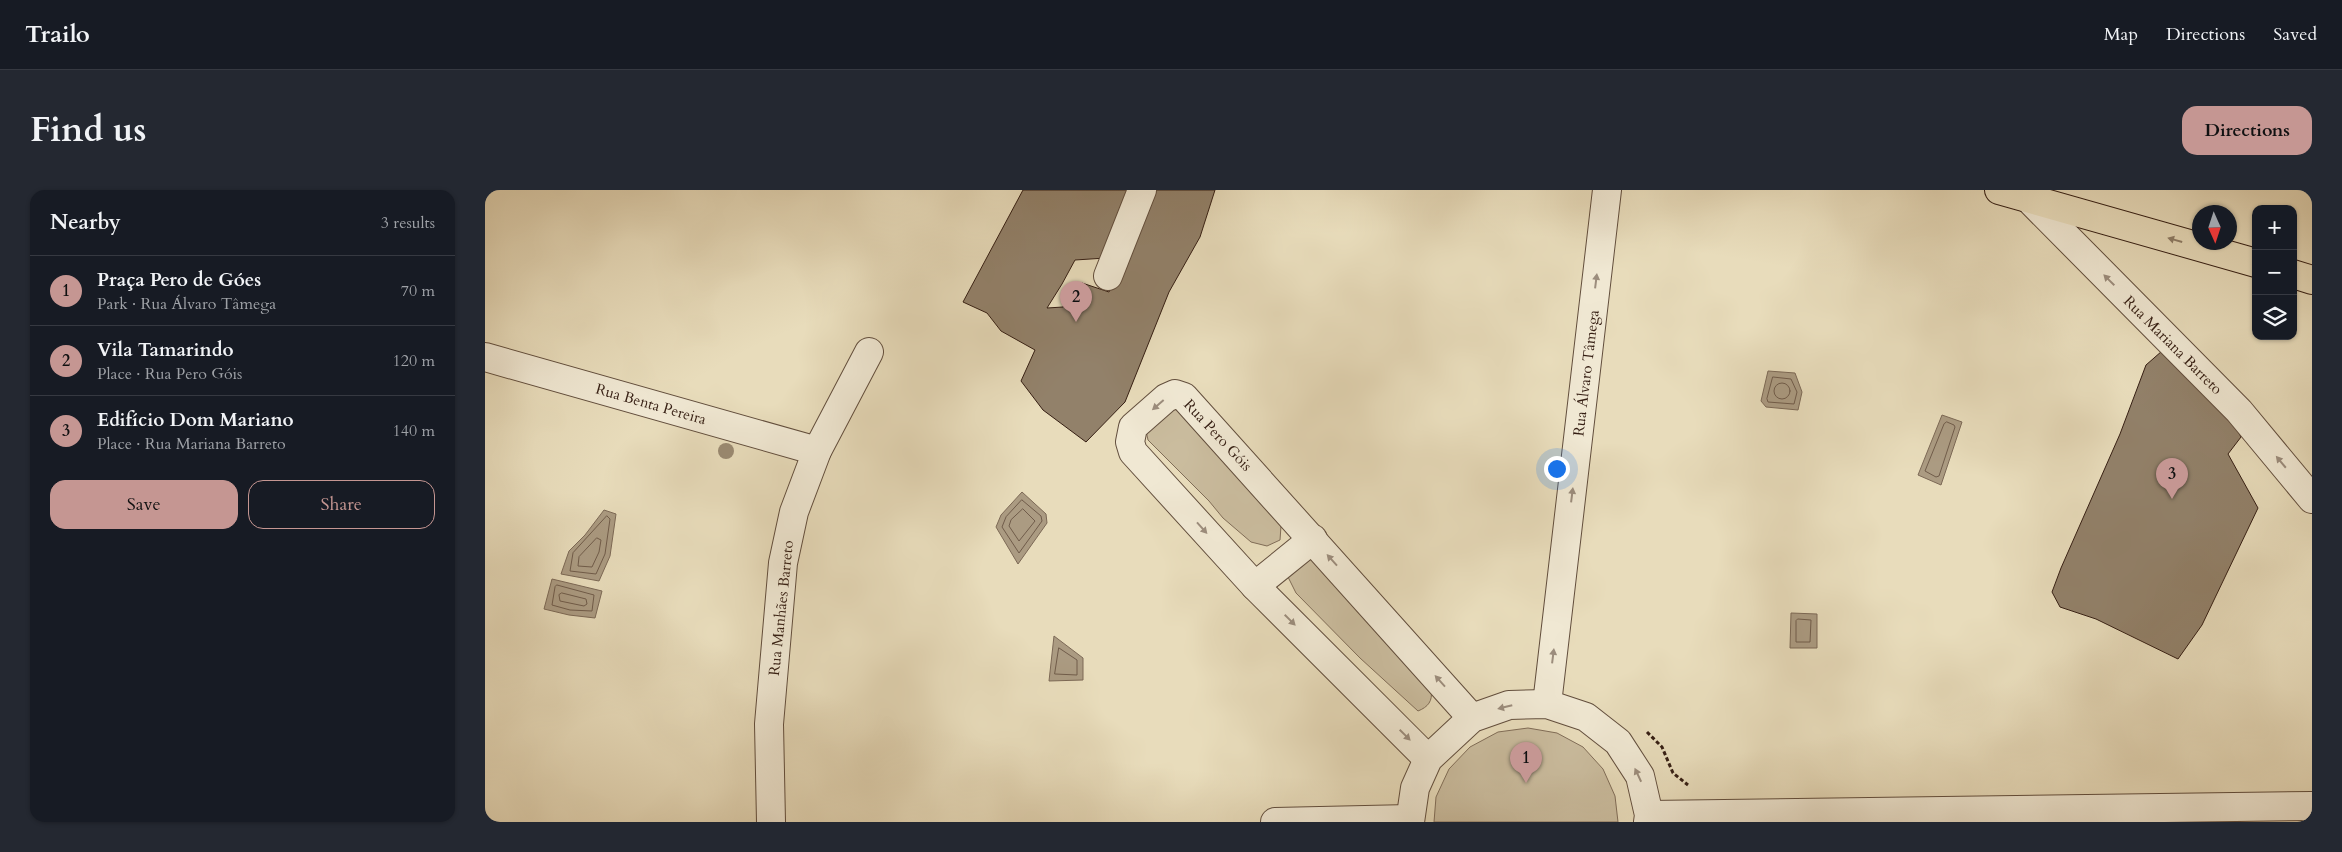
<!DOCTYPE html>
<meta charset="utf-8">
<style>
body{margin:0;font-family:Cardo,serif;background:#242831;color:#f1f3f6}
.controls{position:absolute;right:15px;top:15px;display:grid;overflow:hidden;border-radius:10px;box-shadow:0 1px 4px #0004}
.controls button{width:45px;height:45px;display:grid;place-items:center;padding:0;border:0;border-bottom:1px solid #363941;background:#171b24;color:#f1f3f6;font:25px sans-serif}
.compass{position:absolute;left:1707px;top:15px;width:45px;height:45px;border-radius:50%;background:#171b24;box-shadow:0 1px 4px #0004;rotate:177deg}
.you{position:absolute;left:1071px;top:278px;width:18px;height:18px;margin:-12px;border:4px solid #fff;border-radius:50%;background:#1a73e8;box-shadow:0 0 0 8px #1a73e833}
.badge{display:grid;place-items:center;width:32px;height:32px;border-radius:50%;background:#c59692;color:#111;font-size:16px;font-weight:700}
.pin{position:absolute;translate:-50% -41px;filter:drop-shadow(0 1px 2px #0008)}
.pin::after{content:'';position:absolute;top:26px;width:18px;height:15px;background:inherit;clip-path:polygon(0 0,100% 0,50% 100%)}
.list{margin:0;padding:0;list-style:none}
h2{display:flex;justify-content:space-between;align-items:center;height:65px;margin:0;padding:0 20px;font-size:21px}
h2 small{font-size:16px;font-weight:400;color:#9ea1a6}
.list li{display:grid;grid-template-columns:32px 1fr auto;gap:15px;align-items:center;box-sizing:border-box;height:70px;padding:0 20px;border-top:1px solid #363941}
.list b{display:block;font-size:19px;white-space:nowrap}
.list p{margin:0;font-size:16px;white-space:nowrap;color:#9ea1a6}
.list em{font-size:16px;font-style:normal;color:#9ea1a6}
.actions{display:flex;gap:10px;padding:15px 20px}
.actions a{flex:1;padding:11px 0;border:1px solid #c59692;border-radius:15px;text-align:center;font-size:18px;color:#c59692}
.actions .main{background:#c59692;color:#111}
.icon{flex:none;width:28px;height:28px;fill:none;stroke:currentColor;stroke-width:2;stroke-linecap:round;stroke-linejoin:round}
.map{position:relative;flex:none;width:1827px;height:632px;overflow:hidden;border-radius:15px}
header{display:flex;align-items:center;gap:30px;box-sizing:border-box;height:70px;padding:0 25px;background:#171b24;border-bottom:1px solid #363941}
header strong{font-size:24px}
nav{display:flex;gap:28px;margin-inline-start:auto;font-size:18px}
.intro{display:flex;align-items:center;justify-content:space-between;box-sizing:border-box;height:120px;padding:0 30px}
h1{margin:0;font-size:35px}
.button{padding:12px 22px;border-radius:15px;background:#c59692;color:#111;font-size:18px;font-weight:700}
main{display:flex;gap:30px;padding:0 30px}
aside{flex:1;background:#171b24;border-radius:15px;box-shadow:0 1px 4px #0004}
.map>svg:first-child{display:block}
.green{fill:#cabc9e;stroke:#806d58}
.water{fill:#ab9b82;stroke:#7c6956}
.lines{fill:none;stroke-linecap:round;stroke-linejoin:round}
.shore{stroke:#705c4a;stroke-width:1}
.building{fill:#92816a;stroke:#351e13}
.minor-casing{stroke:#624e3d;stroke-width:30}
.major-casing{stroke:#351e13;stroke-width:30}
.path{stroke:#351e13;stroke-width:3;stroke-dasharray:4 2.5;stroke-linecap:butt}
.minor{stroke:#f0e8d3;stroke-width:28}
.major{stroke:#e8dcbb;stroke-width:28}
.tree{fill:#9a8a72}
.oneway{fill:#8e7d67}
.oneway2{fill:#9c8d7d}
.labels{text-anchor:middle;stroke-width:4;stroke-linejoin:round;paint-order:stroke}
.street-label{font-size:15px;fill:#351e13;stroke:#f0e8d3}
</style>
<header>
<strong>Trailo</strong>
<nav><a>Map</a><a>Directions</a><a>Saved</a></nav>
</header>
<div class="intro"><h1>Find us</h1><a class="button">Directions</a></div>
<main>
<aside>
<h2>Nearby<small>3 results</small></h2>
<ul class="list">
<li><span class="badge">1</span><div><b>Praça Pero de Góes</b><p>Park · Rua Álvaro Tâmega</p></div><em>70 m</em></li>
<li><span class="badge">2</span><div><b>Vila Tamarindo</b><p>Place · Rua Pero Góis</p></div><em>120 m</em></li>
<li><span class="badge">3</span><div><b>Edifício Dom Mariano</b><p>Place · Rua Mariana Barreto</p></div><em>140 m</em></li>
</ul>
<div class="actions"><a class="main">Save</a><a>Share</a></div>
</aside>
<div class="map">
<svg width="1827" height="632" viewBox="0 0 1827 632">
<rect width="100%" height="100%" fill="#e8dcbb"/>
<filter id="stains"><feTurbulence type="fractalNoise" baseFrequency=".004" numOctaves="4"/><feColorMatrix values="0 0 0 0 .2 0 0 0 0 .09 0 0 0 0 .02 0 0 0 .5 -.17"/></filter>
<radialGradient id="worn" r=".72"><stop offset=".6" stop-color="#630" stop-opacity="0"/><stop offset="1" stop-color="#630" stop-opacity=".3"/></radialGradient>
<g class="green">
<polygon points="685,217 698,220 785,321 796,336 795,350 782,356 766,352 738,328 724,311 663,250 660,236"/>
<path d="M827 366 946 500C948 511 943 517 933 521L875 468 811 403 803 387Z"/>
<polygon points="1043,538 1072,543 1098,557 1118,579 1130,606 1133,632 949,632 951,607 964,579 985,557 1013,542"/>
</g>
<g class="water">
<polygon points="1283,181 1310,183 1317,202 1313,220 1281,217 1276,211"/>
<polygon points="1457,225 1477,232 1456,295 1433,285"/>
<polygon points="537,302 561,324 562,333 533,374 511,337 516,325"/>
<polygon points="119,320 131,324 125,366 114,391 76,384 84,361 100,345"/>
<polygon points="67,389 117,401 110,428 84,425 59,419"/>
<polygon points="1306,423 1332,424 1332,458 1305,458"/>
<polygon points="569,446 598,468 598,490 564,491"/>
</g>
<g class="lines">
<g class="shore">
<polygon points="1288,187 1306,189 1312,202 1309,214 1283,212 1282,209"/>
<circle cx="1297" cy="201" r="8"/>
<polygon points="1462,232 1469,235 1470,237 1454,286 1451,287 1440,281 1459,234"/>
<polygon points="537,310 556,326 557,331 534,363 517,337 521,327"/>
<polygon points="538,319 550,331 534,351 524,336 526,330"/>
<polygon points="122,326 125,329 120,364 111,384 85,381 88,363"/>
<polygon points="112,348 116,350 114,362 107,377 93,376 94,367"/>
<polygon points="72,395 109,405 107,421 85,420 67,415 70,397"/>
<polygon points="77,403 101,409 102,414 99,416 75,411 74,405"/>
<polygon points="1313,429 1326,430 1325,452 1311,452 1311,431"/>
<polygon points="574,458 592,470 592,485 570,484"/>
</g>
</g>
<g class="building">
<polygon points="538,0 647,0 621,68 590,70 577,94 562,118 578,117 597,93 624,102 668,0 730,0 715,47 684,102 640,212 601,252 558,220 536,191 550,160 516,141 502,123 478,112"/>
<polygon points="1677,161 1751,237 1756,247 1743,264 1773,318 1717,435 1693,469 1611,429 1575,417 1567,402 1576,378 1635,244 1661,175"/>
</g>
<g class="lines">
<defs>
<g id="minor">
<polyline points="1542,7 1754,221 1827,309"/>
<polyline points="623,86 657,0"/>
<polyline points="0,167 332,261"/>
<polyline points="770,396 828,349"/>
<polyline points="1062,514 1122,0"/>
<polyline points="943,569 770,396 648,262 645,252 648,237 681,208 690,204 699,207 987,528"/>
<polyline points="1164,625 1827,616"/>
<polyline points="286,632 284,534 298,373 309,322 332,261 384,162"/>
<polyline points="790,632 925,629"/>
<polyline points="925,632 930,598 943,569 987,528 1024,515 1062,514 1101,527 1133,552 1155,586 1164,625 1163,632"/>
</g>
<g id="major">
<polyline points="1514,0 1771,73"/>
<polyline points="1808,84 1827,90"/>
</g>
</defs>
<use href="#minor" class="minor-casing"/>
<use href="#major" class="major-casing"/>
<polyline class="path" points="1162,542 1177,557 1188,583 1203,595"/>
<use href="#minor" class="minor"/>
<use href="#major" class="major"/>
</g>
<circle class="tree" cx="241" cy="261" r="8"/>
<defs><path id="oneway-solid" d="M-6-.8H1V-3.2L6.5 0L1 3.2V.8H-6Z" transform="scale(1.25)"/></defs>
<use class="oneway" href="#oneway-solid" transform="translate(1690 50) rotate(-164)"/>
<g class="oneway2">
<use href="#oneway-solid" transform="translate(1624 90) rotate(-135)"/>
<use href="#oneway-solid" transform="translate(1111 91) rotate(-83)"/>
<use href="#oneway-solid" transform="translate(673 215) rotate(139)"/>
<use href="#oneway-solid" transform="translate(1796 272) rotate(-130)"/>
<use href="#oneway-solid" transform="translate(1087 305) rotate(-83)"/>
<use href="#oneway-solid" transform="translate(717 338) rotate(48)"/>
<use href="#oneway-solid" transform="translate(847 370) rotate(-132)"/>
<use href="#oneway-solid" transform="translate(805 430) rotate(45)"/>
<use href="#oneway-solid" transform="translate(1068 466) rotate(-83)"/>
<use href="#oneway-solid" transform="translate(955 491) rotate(-132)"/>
<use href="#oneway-solid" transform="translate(1020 517) rotate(166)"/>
<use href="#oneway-solid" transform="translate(920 545) rotate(45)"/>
<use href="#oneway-solid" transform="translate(1153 585) rotate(-115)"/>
</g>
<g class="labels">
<g class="street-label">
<text transform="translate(1688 155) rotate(45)" y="5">Rua Mariana Barreto</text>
<text transform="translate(1101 183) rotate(-83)" y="5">Rua Álvaro Tâmega</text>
<text transform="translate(166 214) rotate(16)" y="5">Rua Benta Pereira</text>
<text transform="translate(733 245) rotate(47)" y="5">Rua Pero Góis</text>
<text transform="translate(296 418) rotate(-84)" y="5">Rua Manhães Barreto</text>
</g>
</g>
<rect width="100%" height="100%" filter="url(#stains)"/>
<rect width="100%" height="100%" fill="url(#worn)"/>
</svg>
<div class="controls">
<button>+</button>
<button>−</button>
<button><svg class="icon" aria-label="layers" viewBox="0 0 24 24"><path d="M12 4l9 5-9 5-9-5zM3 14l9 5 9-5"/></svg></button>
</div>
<svg class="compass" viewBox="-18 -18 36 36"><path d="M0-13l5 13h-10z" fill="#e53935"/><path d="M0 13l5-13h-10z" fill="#9ea1a6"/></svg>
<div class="you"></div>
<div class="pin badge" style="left:1041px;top:593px">1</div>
<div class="pin badge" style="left:591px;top:132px">2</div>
<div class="pin badge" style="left:1687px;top:309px">3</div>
</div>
</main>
